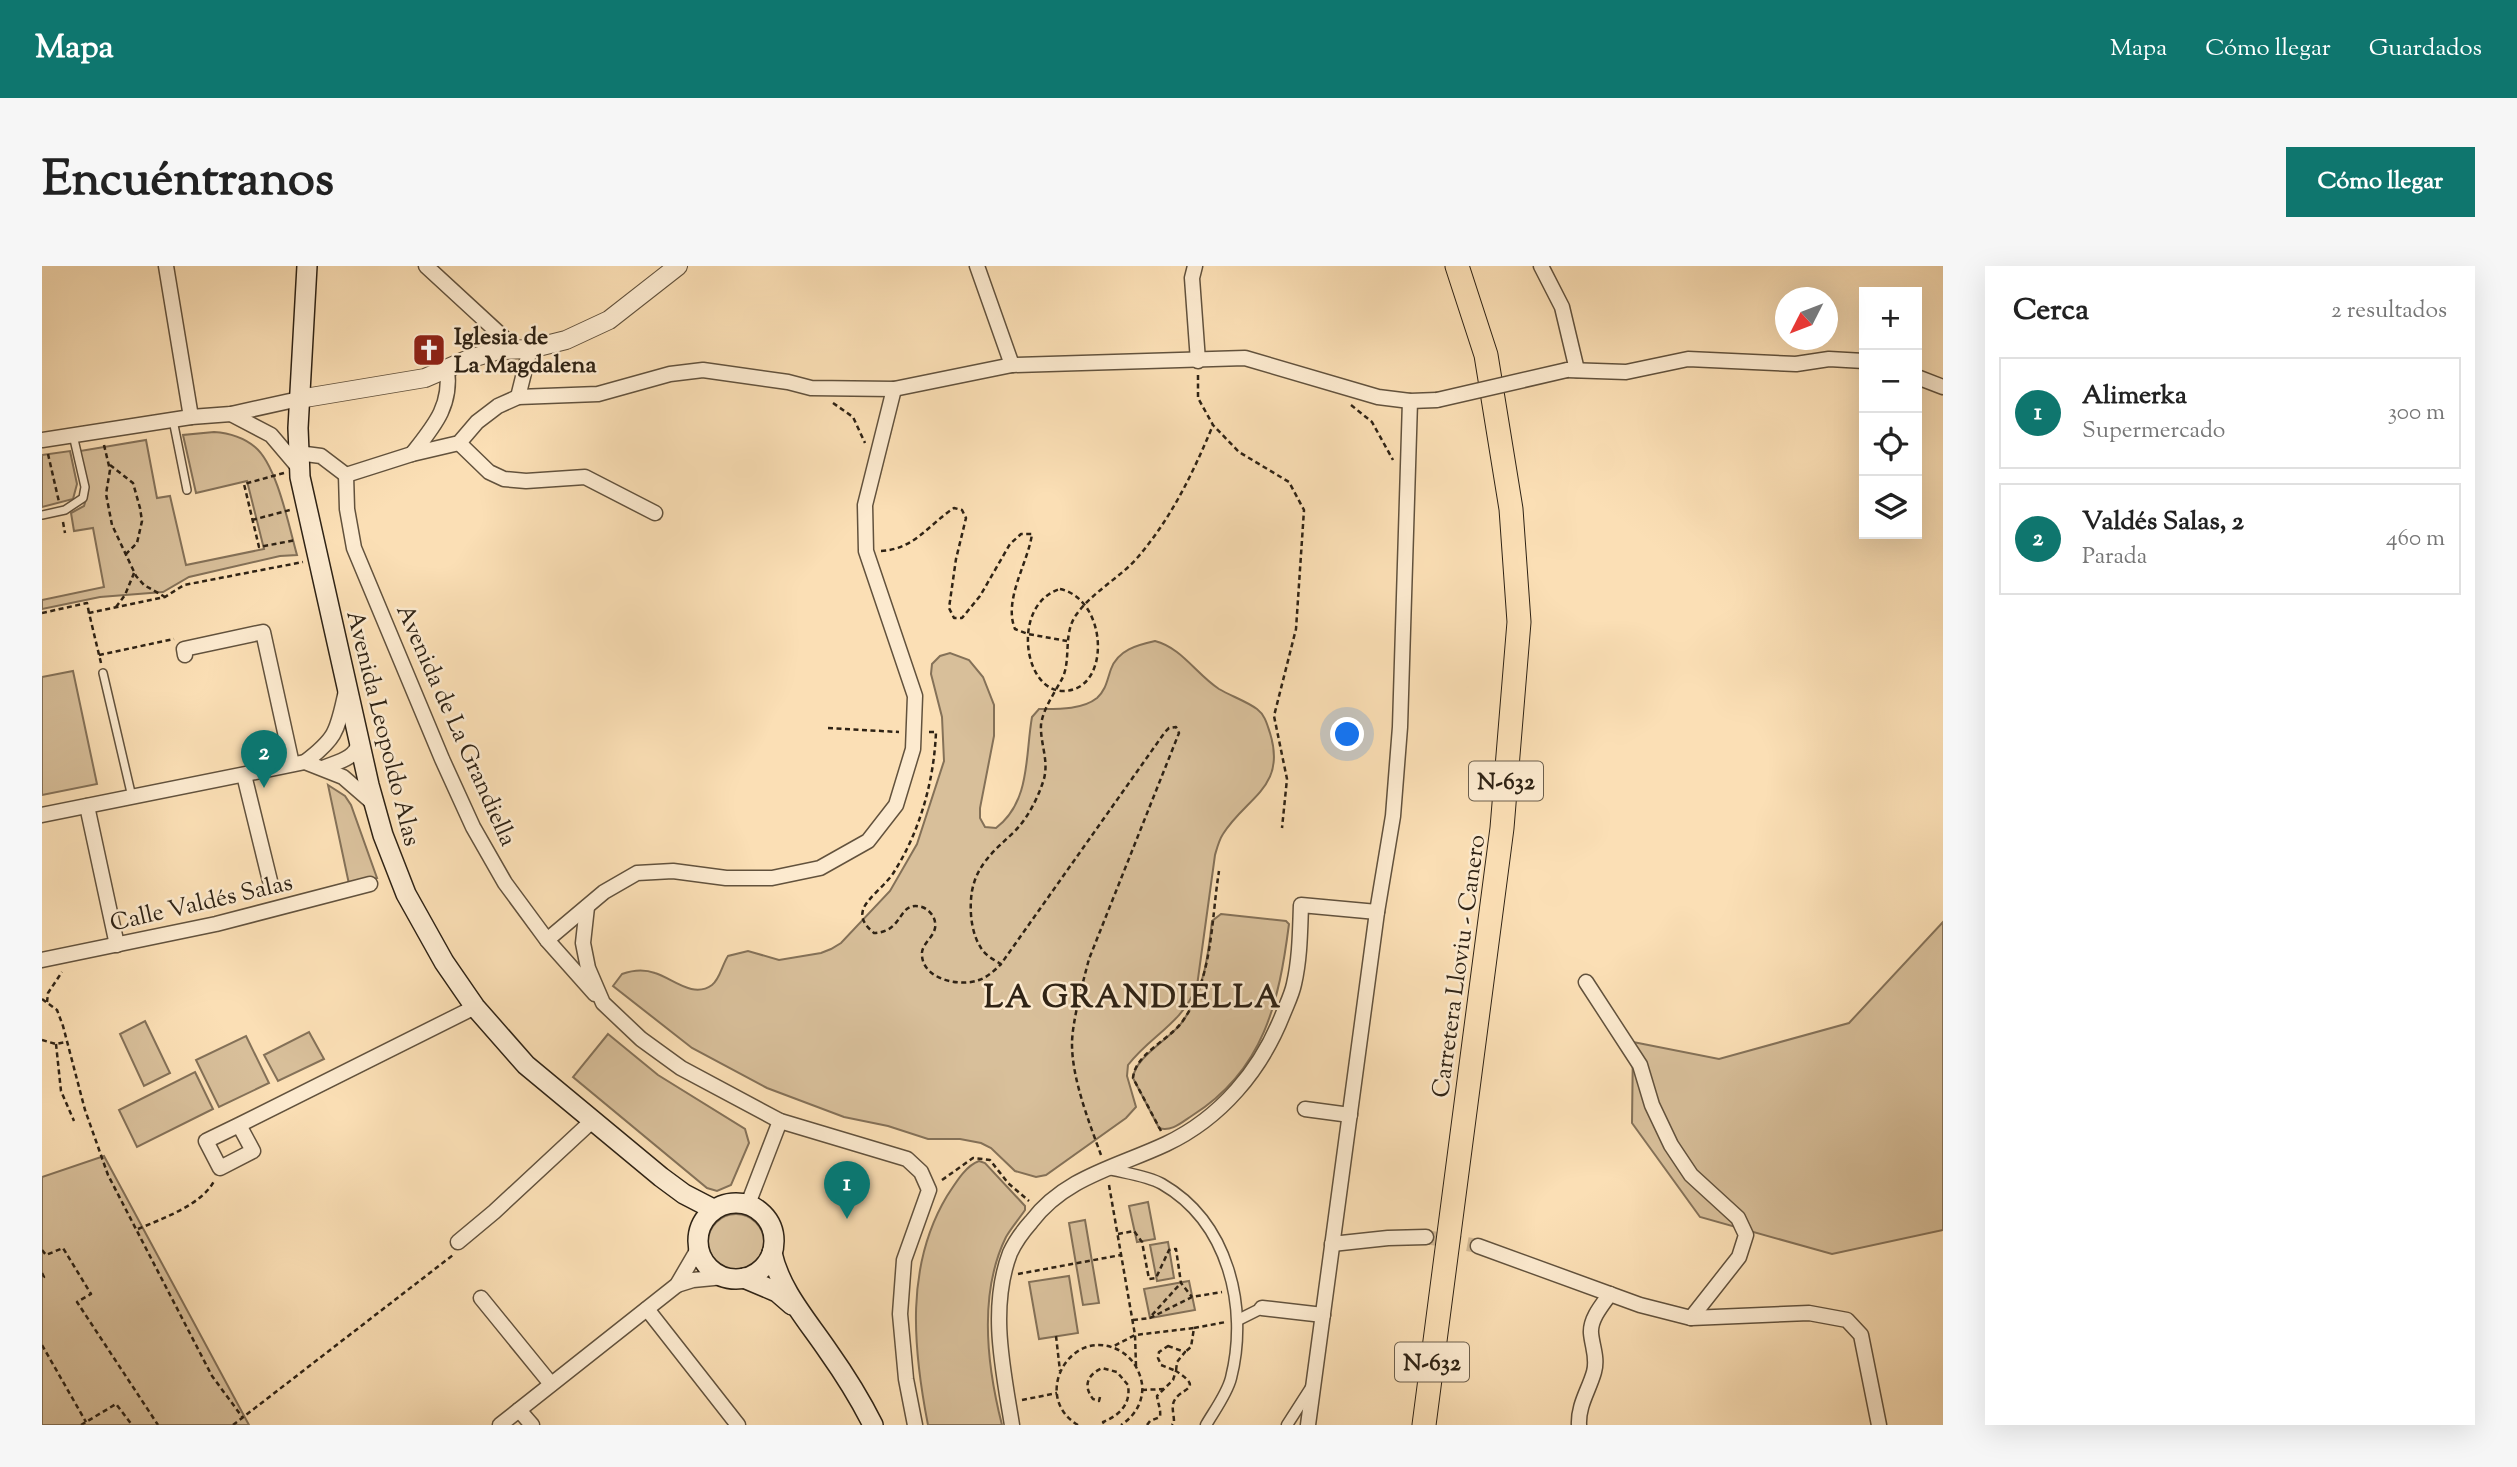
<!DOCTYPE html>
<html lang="es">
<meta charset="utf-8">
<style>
body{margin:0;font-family:"Sorts Mill Goudy",serif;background:#f6f6f6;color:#222}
.controls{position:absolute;right:21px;top:21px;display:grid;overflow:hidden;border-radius:0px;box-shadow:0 7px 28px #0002}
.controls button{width:63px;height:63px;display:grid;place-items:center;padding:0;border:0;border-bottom:2px solid #e0e0e0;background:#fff;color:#222;font:35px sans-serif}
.compass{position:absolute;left:1733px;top:21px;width:63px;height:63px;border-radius:50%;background:#fff;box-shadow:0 7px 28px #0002;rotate:228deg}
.you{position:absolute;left:1306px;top:469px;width:24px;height:24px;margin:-18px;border:5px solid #fff;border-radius:50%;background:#1a73e8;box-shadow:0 0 0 10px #1a73e833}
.badge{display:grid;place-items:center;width:46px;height:46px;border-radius:50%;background:#0f766e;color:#fff;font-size:23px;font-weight:700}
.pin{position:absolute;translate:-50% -58px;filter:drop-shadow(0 2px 4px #0008)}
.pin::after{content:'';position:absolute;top:37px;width:24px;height:21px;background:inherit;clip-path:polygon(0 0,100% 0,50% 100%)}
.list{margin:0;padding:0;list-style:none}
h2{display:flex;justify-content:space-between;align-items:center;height:91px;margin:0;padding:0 28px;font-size:30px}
h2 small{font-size:23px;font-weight:400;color:#767676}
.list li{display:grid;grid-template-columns:46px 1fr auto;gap:21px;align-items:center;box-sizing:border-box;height:112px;margin:0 14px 14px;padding:0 14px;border:2px solid #e0e0e0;border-radius:0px}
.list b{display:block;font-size:26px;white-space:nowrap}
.list p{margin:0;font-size:23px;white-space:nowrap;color:#767676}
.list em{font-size:23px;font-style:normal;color:#767676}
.icon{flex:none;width:38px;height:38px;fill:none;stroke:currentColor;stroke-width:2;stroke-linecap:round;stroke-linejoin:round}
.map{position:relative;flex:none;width:1901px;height:1159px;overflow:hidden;border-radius:0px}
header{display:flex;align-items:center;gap:42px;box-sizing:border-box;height:98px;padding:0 35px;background:#0f766e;color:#fff}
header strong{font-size:33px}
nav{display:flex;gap:38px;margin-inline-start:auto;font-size:24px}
.intro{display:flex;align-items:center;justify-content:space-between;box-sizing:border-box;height:168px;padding:0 42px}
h1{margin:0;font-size:49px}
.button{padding:18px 32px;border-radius:0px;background:#0f766e;color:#fff;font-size:24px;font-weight:700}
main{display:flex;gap:42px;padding:0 42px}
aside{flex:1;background:#fff;border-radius:0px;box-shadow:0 7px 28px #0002}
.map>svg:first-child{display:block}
.green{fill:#d8bf9a;stroke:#847158;stroke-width:2}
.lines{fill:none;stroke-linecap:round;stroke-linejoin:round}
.minor-tunnel{stroke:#d2b995;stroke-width:14;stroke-dasharray:14 7;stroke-linecap:butt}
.service-casing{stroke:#62523d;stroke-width:10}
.pedestrian-casing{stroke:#62523d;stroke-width:13}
.minor-casing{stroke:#62523d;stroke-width:17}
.tertiary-casing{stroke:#62523d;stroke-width:20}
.secondary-casing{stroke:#2f2315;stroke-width:22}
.trunk-casing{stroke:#2f2315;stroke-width:25}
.path{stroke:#2f2315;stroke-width:2.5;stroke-dasharray:5 3.5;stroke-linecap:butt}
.service{stroke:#fceacf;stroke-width:7}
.pedestrian{stroke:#fceacf;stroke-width:10}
.minor{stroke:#fceacf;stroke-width:14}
.tertiary{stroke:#fceacf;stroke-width:18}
.secondary{stroke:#fceacf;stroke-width:19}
.trunk{stroke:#fbdfb5;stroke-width:23}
.minor-bridge-casing{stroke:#62523d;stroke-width:17;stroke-linecap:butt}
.minor-bridge{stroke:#fceacf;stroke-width:14}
.labels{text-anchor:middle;stroke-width:5;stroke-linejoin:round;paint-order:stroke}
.shield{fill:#fceacf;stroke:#6c5f4d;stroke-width:2}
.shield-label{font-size:23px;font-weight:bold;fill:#2f2315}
.poi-label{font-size:24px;font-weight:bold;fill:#2f2315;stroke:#fceacf;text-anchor:start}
.street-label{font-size:24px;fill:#2f2315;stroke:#fceacf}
.district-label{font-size:32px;font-weight:bold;letter-spacing:2px;fill:#2f2315;stroke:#fceacf}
</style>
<header>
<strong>Mapa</strong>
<nav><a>Mapa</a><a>Cómo llegar</a><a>Guardados</a></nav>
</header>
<div class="intro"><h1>Encuéntranos</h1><a class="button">Cómo llegar</a></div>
<main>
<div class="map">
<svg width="1901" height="1159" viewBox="0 0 1901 1159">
<rect width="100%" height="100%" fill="#fbdfb5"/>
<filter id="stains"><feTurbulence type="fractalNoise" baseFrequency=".00286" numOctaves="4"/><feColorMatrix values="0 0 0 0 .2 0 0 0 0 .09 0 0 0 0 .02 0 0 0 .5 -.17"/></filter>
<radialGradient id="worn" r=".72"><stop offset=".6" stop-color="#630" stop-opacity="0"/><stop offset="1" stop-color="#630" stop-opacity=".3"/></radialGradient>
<g class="green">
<path d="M172 166C187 167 201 171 213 181 235 199 247 261 255 289L238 290 147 311 121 326 58 331 0 343V334L62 321 51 262 32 265 29 247 42 240 46 226 38 185 104 174 115 232 128 230 144 299 222 283 205 215 154 227 141 169Z"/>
<polygon points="28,185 35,218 31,233 0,241 0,189"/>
<path d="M1113 375C1140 382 1154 408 1177 423 1189 430 1204 435 1215 443 1223 449 1225 458 1228 467 1245 522 1204 531 1181 568 1177 574 1175 582 1173 589L1155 720C1139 759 1109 769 1086 799L1085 810 1094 841 1084 852 1004 909 994 911 973 905 949 882 939 877 918 873H886L846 860 802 851 725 822 650 782 571 720 580 708C591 704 602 703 613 707 630 712 651 733 670 719 678 713 680 699 686 690L706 685 737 694 779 687 789 683 799 677 848 625 875 578 902 495 900 451 889 408 890 398 898 390 908 387 927 394 941 411 952 439V470L938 542V552L943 561 954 562C989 535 983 490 990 451L997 443C1015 443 1040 444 1055 432 1064 424 1065 414 1069 403 1076 384 1095 379 1113 375Z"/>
<polygon points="31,405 55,518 0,529 0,411"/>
<polygon points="286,519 303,530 309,539 335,612 307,618"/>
<path d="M1179 648 1244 655 1247 658C1237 736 1222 804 1151 849 1140 856 1130 866 1117 862L1091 812C1093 790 1129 773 1141 755 1162 724 1166 691 1170 655Z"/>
<polygon points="1901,656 1901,964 1790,988 1658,951 1590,857 1591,776 1677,793 1807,757"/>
<polygon points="103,755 128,807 102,820 78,768"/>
<polygon points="267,766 282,793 236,815 222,789"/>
<polygon points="566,768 616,809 703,863 707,877 689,919 675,925 665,922 531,811"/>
<polygon points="204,770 227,817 177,841 154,794"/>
<polygon points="153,806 171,843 95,881 77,844"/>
<polygon points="62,890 207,1159 0,1159 0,911"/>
<path d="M937 895 943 897 983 940V944C977 953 969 962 964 971 936 1028 945 1100 960 1159H886C871 1082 863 1000 905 930 913 918 923 900 937 895Z"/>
<polygon points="1106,936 1113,973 1095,976 1087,940"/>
<circle cx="694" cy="976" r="28"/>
<polygon points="1043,954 1057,1037 1041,1039 1027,957"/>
<polygon points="1126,976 1132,1012 1115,1015 1108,979"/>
<polygon points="1027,1010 1036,1067 997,1073 987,1016"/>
<polygon points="1147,1015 1153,1044 1108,1052 1102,1023"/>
</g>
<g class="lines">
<polyline class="minor-tunnel" points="1384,971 1436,980"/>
<defs>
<g id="service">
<polyline points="131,154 145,224"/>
<polyline points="0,249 23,244 41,232 43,221 31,169"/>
<polyline points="61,407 90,531"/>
</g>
<g id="pedestrian">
<path d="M1063 902C1081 907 1104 909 1120 918 1186 956 1207 1041 1189 1112 1185 1128 1172 1145 1164 1159"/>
<polyline points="1196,1054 1220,1042"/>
<polyline points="1245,1159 1270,1120"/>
</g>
<g id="minor">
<polyline points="124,0 149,151"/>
<polyline points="384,0 473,82"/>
<polyline points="935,0 970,99"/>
<polyline points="1153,0 1150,12 1156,95"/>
<polyline points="1499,0 1520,41 1535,104"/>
<polyline points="1525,104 1584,106 1646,93 1754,98 1787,93 1822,95"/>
<polyline points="1875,111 1901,121"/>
<polyline points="476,131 488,83"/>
<polyline points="189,148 229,169 257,202"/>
<polyline points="0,174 149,151 189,148 257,133"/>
<polyline points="417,177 447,206 462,213 484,215 543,211 613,247"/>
<polyline points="256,187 279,190 304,209"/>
<path d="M370 188C392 160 410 140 405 103"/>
<polyline points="304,209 370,188 417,177 435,156 456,140 476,131 556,128 628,108 661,104 746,116 769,122 852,123 970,99 1203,92 1336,131 1368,135 1395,134"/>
<polyline points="304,209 305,243 312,282 400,493 431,561 463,617 505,674 553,728"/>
<polyline points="143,389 142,383 221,366 250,498"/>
<path d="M263 496C296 471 295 464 304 425"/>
<path d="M281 502C295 496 314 493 317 476"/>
<polyline points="202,509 229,619"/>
<polyline points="45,540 75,679"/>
<polyline points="0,549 263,496 301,511 331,537"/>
<polyline points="545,641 541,677 546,702 561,737 599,773 639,802 738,855 865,893 879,906 887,924 862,994 858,1048 864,1113 873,1159"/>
<polyline points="505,674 562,626 595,607 631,605 684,612 730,612 778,602 826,575 854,539 871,483 873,430 824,285 823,239 852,123"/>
<polyline points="0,694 174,658 328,618"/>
<polyline points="1544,716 1598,799 1610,839 1629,879 1649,909 1696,952 1704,969 1697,991 1649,1052"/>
<polyline points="1263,843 1308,849"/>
<polyline points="197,859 211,885 178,902 164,875 197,859 433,741"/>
<polyline points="706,938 738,855"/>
<polyline points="416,976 452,946 550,855"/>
<polyline points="1290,978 1346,972 1384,971"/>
<polyline points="1436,980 1598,1039 1649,1052 1767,1047 1805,1054 1819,1069 1837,1159"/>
<polyline points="635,1019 651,1014 682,1011"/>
<polyline points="439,1032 509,1118"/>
<polyline points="1220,1042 1281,1049"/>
<polyline points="605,1043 696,1159"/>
<polyline points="477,1144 490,1159"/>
<polyline points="458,1159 635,1019 656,983"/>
<path d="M970 1159C961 1103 947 1042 968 987 973 976 981 965 989 956 1023 911 1075 901 1124 878 1179 852 1219 804 1241 748 1245 738 1250 728 1252 718 1258 692 1258 665 1259 639L1335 646"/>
<polyline points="1266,1159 1335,646 1351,550 1358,461 1368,135"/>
<path d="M1537 1159C1536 1139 1547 1124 1552 1106 1556 1092 1550 1080 1549 1067 1548 1053 1560 1039 1568 1028"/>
</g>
<polyline id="tertiary" points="257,133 383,112 427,93 457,84 488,83 524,74 567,54 636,0"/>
<g id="secondary">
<polyline points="265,0 256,162 258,211 327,519 341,569 364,628 402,696 433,741 484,799 619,911 642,928 671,943"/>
<circle cx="694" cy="975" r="38"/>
<path d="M730 987C738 1024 765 1054 786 1085 803 1109 818 1133 831 1159"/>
<polyline points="702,1012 735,1026 750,1039"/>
</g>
<polyline id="trunk" points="1382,1159 1460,562 1477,356 1469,243 1444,89 1415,0"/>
</defs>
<use href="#service" class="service-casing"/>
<use href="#pedestrian" class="pedestrian-casing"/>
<use href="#minor" class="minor-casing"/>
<use href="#tertiary" class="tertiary-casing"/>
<use href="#secondary" class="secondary-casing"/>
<use href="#trunk" class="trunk-casing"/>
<g class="path">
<polyline points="1156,109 1156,132 1171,159 1197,186 1247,216 1262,244 1254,363 1232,450 1245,513 1240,562"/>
<polyline points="791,137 811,151 823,177"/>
<polyline points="1309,139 1330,156 1351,194"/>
<polyline points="62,179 68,204 64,228 70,259 94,310 102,319 123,331"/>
<polyline points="6,188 17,236"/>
<polyline points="68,199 91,217 98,242 100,255 95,277 83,289"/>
<polyline points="242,207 202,218 217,281 254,274"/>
<polyline points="210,254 248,244"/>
<polyline points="21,256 23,267"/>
<path d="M839 285C873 283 886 259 912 242L920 244 924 252 914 293 907 342 912 352H920L938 330 968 278 979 268H990C986 297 961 334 973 363L986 368 1025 375"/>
<path d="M1018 323C1066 333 1070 425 1021 425 981 425 969 338 1018 323Z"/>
<polyline points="74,341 83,329 92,307"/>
<polyline points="0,347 45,337 47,347"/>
<polyline points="57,389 132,373"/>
<polyline points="59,397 47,347 123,331 142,319 261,296"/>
<polyline points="786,462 857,466"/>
<path d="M887 466H894C892 515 878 565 852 606 845 618 824 633 821 644 818 654 825 661 832 667 863 666 855 634 880 641 886 643 892 649 893 656 896 670 878 677 880 690 882 714 919 721 937 714 946 711 953 704 959 698"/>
<polyline points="0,733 15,744 21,760 43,844 66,909 170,1110 201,1152"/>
<polyline points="5,736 6,727 20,706"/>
<polyline points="0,774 14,778 24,776"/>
<polyline points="14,778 19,825 32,855"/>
<path d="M1119 865 1091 812C1093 788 1127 774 1140 756 1171 713 1169 655 1177 605"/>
<path d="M1059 889C1047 856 1030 813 1030 778 1030 756 1041 716 1047 693L1137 467 1134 461 1127 462 1123 466 959 698C952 694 943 689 939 682 929 667 927 643 930 625 935 598 953 584 972 566 985 553 995 534 1001 516 1008 496 998 478 999 459 1001 442 1014 425 1021 411 1029 392 1021 368 1034 349 1050 326 1078 312 1096 291 1130 251 1151 207 1171 159"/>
<polyline points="900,914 931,892 948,894 966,917 987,935"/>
<polyline points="1067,919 1093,1069 1070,1081"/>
<path d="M96 963C119 953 160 939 172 915"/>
<polyline points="1076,968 1092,965 1100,976 1107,1013 1114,1012 1127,984 1134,983 1139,1017 1150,1031"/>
<polyline points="0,984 4,989 21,982 49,1028 35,1036 116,1159"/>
<polyline points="0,1007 2,1011 0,1013"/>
<polyline points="976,1008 1079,989"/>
<polyline points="1110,1049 1138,1018"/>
<polyline points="1091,1054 1108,1052 1150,1031 1180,1026"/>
<polyline points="1152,1062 1184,1056"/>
<polyline points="1014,1070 1018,1105"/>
<polyline points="0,1079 44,1156"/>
<polygon points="1126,1080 1143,1086 1135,1096 1134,1105 1119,1099 1116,1092 1117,1086"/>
<polyline points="1094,1100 1093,1069 1152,1062 1149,1081 1143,1086"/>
<polyline points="1100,1124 1122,1123"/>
<path d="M1058 1131 1057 1135 1051 1133C1041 1120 1045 1109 1060 1102L1075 1106 1086 1119C1089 1138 1078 1149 1061 1156L1063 1159"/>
<polyline points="980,1134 1015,1127"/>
<polyline points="39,1159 74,1138 90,1159"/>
<polyline points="191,1159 411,989"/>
<path d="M1036 1159C987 1130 1031 1056 1080 1086 1091 1093 1098 1105 1100 1118 1102 1135 1093 1150 1079 1159"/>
<path d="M1105 1159 1108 1155 1118 1151C1119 1143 1116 1138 1115 1130L1131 1114 1134 1105C1165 1125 1135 1121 1131 1138 1130 1143 1132 1150 1132 1156L1130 1159"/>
</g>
<use href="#service" class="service"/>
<use href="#pedestrian" class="pedestrian"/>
<use href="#minor" class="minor"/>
<use href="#tertiary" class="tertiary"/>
<use href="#secondary" class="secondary"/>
<use href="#trunk" class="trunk"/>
<defs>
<polyline id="minor-bridge" points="1395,134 1525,104"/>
</defs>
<use href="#minor-bridge" class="minor-bridge-casing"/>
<use href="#minor-bridge" class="minor-bridge"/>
</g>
<defs>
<symbol id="church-square" viewBox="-11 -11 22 22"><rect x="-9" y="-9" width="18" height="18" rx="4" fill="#8f2418" stroke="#fceacf"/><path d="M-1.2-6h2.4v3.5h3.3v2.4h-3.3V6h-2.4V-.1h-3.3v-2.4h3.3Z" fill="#fff"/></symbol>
</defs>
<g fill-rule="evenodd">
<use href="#church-square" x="368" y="65" width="38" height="38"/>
</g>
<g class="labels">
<g class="shield">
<rect x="1427" y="495.5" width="74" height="39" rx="5"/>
<rect x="1353" y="1076.5" width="74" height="39" rx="5"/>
</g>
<g class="shield-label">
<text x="1464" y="523">N-632</text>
<text x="1390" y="1104">N-632</text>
</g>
<g class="poi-label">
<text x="412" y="78">Iglesia de<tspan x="412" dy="28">La Magdalena</tspan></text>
</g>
<g class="street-label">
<text transform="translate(415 459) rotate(66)" y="8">Avenida de La Grandiella</text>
<text transform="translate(342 462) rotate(76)" y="8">Avenida Leopoldo Alas</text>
<text transform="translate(159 636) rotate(-13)" y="8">Calle Valdés Salas</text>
<text transform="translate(1416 700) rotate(-82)" y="8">Carretera Lloviu - Canero</text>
</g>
<g class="district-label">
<text x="1091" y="741">LA GRANDIELLA</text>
</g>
</g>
<rect width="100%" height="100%" filter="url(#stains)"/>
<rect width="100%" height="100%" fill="url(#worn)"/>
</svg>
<div class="controls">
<button>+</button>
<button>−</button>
<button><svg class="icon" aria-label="locate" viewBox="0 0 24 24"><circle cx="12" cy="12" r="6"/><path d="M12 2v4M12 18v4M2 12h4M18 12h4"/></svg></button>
<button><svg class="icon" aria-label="layers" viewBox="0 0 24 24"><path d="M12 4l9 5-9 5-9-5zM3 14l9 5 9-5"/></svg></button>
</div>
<svg class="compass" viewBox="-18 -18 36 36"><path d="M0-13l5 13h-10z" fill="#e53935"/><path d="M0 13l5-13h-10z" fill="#767676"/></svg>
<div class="you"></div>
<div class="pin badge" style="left:805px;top:953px">1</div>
<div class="pin badge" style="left:222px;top:522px">2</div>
</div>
<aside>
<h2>Cerca<small>2 resultados</small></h2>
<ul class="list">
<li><span class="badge">1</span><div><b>Alimerka</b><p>Supermercado</p></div><em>300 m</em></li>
<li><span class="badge">2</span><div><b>Valdés Salas, 2</b><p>Parada</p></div><em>460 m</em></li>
</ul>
</aside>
</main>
